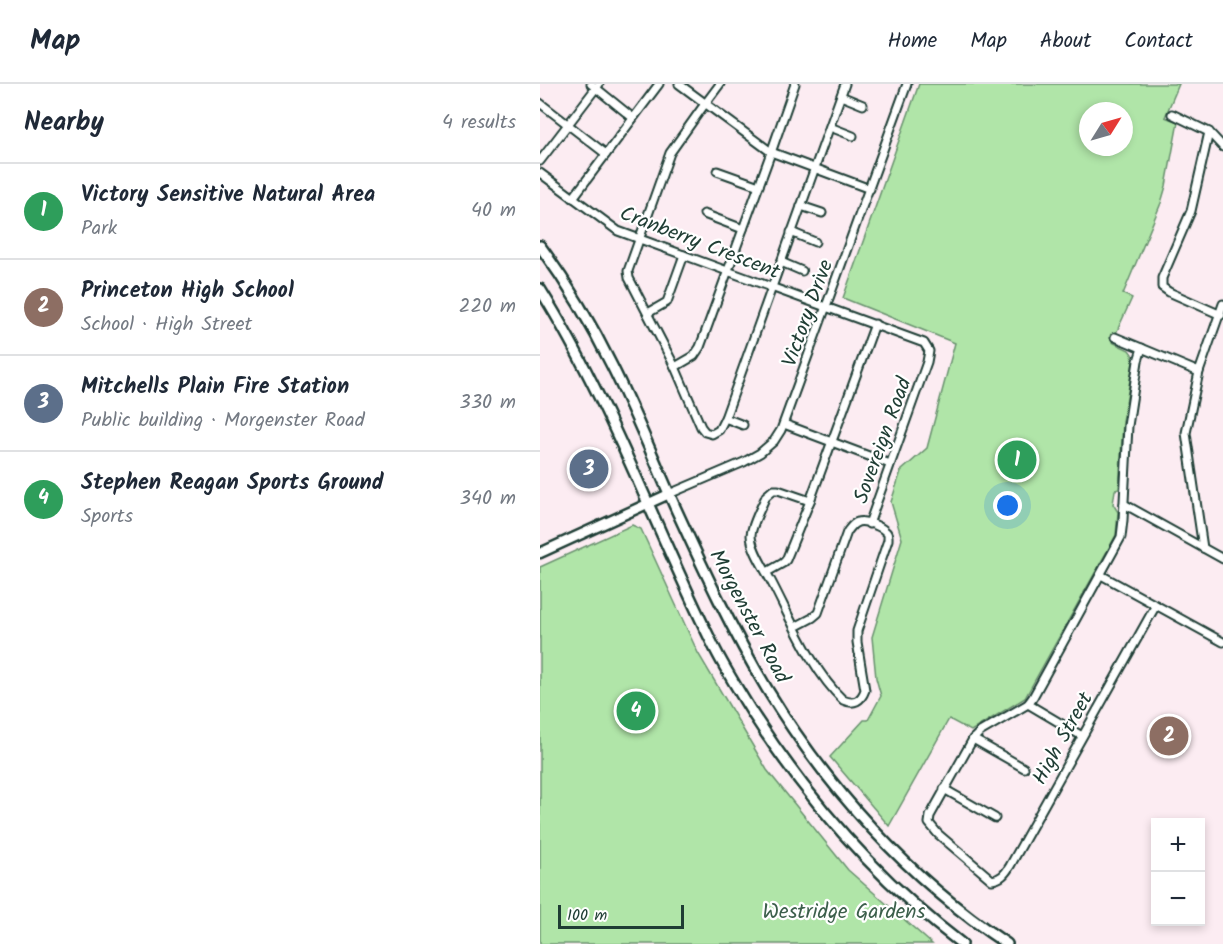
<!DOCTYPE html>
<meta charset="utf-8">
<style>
body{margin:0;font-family:Kalam,sans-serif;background:#f2f2f3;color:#1f2937}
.controls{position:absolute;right:18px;bottom:18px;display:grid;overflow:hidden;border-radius:0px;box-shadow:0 3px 9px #0003}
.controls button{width:54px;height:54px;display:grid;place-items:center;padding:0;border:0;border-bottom:2px solid #e0e1e3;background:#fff;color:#1f2937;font:30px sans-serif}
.compass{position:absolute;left:539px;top:18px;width:54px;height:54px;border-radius:50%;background:#fff;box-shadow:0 3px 9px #0003;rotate:53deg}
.scale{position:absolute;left:18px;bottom:15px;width:126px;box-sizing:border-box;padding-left:6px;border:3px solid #1f3d34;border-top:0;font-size:16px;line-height:21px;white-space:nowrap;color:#1f3d34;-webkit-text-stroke:4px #fff;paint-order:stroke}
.you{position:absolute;left:468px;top:422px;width:21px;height:21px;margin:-15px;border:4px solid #fff;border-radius:50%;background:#1a73e8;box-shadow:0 0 0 9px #1a73e833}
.badge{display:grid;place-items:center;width:39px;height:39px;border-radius:50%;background:#1f3d34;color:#fff;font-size:20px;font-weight:700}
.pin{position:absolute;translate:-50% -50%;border:3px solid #fff;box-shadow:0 2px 6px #0006}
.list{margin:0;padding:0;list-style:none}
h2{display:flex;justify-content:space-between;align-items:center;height:78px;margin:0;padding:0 24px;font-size:26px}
h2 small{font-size:20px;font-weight:400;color:#747a83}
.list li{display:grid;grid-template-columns:39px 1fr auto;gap:18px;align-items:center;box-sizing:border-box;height:96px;padding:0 24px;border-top:2px solid #e0e1e3}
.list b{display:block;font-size:22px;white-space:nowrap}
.list p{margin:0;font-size:20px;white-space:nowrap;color:#747a83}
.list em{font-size:20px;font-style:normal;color:#747a83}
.map{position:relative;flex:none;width:683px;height:860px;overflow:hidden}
header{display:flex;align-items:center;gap:36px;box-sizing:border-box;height:84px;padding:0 30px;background:#fff;border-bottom:2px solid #e0e1e3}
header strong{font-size:28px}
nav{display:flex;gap:33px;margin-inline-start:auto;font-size:21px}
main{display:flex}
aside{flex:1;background:#fff}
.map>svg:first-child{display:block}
.green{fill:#b0e5a8;stroke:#68916e;stroke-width:1.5;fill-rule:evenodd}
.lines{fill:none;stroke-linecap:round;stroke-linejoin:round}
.minor-casing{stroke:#1f3d34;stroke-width:11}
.tertiary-casing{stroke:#1f3d34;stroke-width:13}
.secondary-casing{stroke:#1f3d34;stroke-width:14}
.minor{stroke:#fff;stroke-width:7}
.tertiary{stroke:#fff;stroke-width:8}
.secondary{stroke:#fff;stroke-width:9}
.labels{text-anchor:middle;stroke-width:4.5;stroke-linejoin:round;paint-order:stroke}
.street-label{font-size:21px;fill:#1f3d34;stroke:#fff}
.park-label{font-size:21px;fill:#3c5f4b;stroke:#fff}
</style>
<header>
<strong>Map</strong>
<nav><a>Home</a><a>Map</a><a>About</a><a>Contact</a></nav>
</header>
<main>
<aside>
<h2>Nearby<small>4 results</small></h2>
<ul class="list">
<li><span class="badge" style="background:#2e9e5b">1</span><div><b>Victory Sensitive Natural Area</b><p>Park</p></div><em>40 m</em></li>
<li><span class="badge" style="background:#8d6e63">2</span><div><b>Princeton High School</b><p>School · High Street</p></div><em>220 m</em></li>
<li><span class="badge" style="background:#5c6f8a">3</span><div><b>Mitchells Plain Fire Station</b><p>Public building · Morgenster Road</p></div><em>330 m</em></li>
<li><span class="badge" style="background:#2e9e5b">4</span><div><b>Stephen Reagan Sports Ground</b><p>Sports</p></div><em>340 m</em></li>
</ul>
</aside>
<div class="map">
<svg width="683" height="860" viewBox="0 0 683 860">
<rect width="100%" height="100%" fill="#fcecf2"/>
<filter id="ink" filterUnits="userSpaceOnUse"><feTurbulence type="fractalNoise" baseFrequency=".0167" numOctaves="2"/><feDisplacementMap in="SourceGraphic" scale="12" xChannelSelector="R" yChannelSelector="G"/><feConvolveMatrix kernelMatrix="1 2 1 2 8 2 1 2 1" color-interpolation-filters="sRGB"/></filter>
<g filter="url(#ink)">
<g class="green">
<path d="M379 0H639L625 33 638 38 626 102 621 119 583 210 592 214 572 258 589 266 592 270 593 278 583 337 579 405 575 406 573 420 578 428 576 451 485 614 431 647 409 635 349 742 290 673 324 636H328L341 612 336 594 332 553 362 455 351 418 361 387 387 364 415 259 303 214ZM548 27H584V63H548Z"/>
<polygon points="92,441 101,445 158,569 227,686 308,786 392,860 0,860 0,483"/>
</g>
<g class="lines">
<defs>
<g id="minor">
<polyline points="51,0 93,34"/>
<polyline points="139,0 231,68 330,105"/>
<polyline points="180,0 162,24 130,69 88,187 89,194 135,283 161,343 165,348 172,350 179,346 185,334 203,341"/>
<polyline points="301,12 323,21"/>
<polyline points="0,19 66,70"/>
<polyline points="632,30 669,48 683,63"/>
<polyline points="290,43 313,52"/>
<polyline points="669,48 651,127 622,194 622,203 629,208 681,231"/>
<polyline points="0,77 59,0"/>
<polyline points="177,87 219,102"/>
<polyline points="0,89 78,147 384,259 389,267 387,278 329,440"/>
<polyline points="33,114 119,0"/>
<polyline points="261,122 282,129"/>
<polyline points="164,130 203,145"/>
<polyline points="251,148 275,158"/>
<polyline points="241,178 262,187"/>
<polyline points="108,229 127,218 144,171"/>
<polyline points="575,253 659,288"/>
<path d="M602 264 598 277 588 342 583 436 581 453 493 613 488 620 440 648 433 655 390 732 389 739 398 750 452 796C461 795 465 790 470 782L616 521"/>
<polyline points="135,283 154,272 160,263 233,63 255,0"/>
<polyline points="185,334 305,0"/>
<polyline points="244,340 350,380"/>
<polyline points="129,410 204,378 220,369 234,357 241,346 367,0"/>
<polyline points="584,420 683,475"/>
<polyline points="663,464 646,349 659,288 683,220"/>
<polyline points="227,488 243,479 246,476 270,417 335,240"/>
<polyline points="561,491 683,558"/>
<path d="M255 543 272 534 278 529 307 448C310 444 313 439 318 438 325 436 340 442 345 447 349 450 348 452 348 456L317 547V558L325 606C321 617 314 621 303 616 272 587 251 535 231 497 225 485 211 465 211 451 212 440 222 422 226 412L233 406H238L270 417"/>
<polyline points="488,620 542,652"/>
<polyline points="433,655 484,684"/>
<polyline points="404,705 455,734"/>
</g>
<polyline id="tertiary" points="0,469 129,410"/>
<g id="secondary">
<path d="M0 162C27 199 52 241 72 282 95 328 114 376 135 423 163 484 192 547 227 605 288 705 369 795 467 860"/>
<path d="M0 205C70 317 114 442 172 559 184 584 199 607 213 630 269 717 339 797 422 860"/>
</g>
</defs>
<use href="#minor" class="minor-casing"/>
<use href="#tertiary" class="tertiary-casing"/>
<use href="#secondary" class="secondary-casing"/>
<use href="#minor" class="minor"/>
<use href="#tertiary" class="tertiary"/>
<use href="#secondary" class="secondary"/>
</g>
</g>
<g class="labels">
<g class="street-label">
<text transform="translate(160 158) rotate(21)" y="7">Cranberry Crescent</text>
<text transform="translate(267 229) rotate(-70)" y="7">Victory Drive</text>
<text transform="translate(342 356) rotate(-70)" y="7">Sovereign Road</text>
<text transform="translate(210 532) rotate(62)" y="7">Morgenster Road</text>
<text transform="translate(522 654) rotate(-61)" y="7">High Street</text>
</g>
<g class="park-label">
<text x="304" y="834">Westridge Gardens</text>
</g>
</g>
</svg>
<div class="controls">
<button>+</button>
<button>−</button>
</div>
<svg class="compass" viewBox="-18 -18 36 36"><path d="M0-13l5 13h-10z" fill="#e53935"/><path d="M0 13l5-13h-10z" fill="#747a83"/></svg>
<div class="scale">100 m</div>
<div class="you"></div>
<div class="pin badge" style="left:477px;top:376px;background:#2e9e5b">1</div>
<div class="pin badge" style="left:629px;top:652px;background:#8d6e63">2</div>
<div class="pin badge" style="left:49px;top:385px;background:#5c6f8a">3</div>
<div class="pin badge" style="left:96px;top:627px;background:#2e9e5b">4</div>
</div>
</main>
